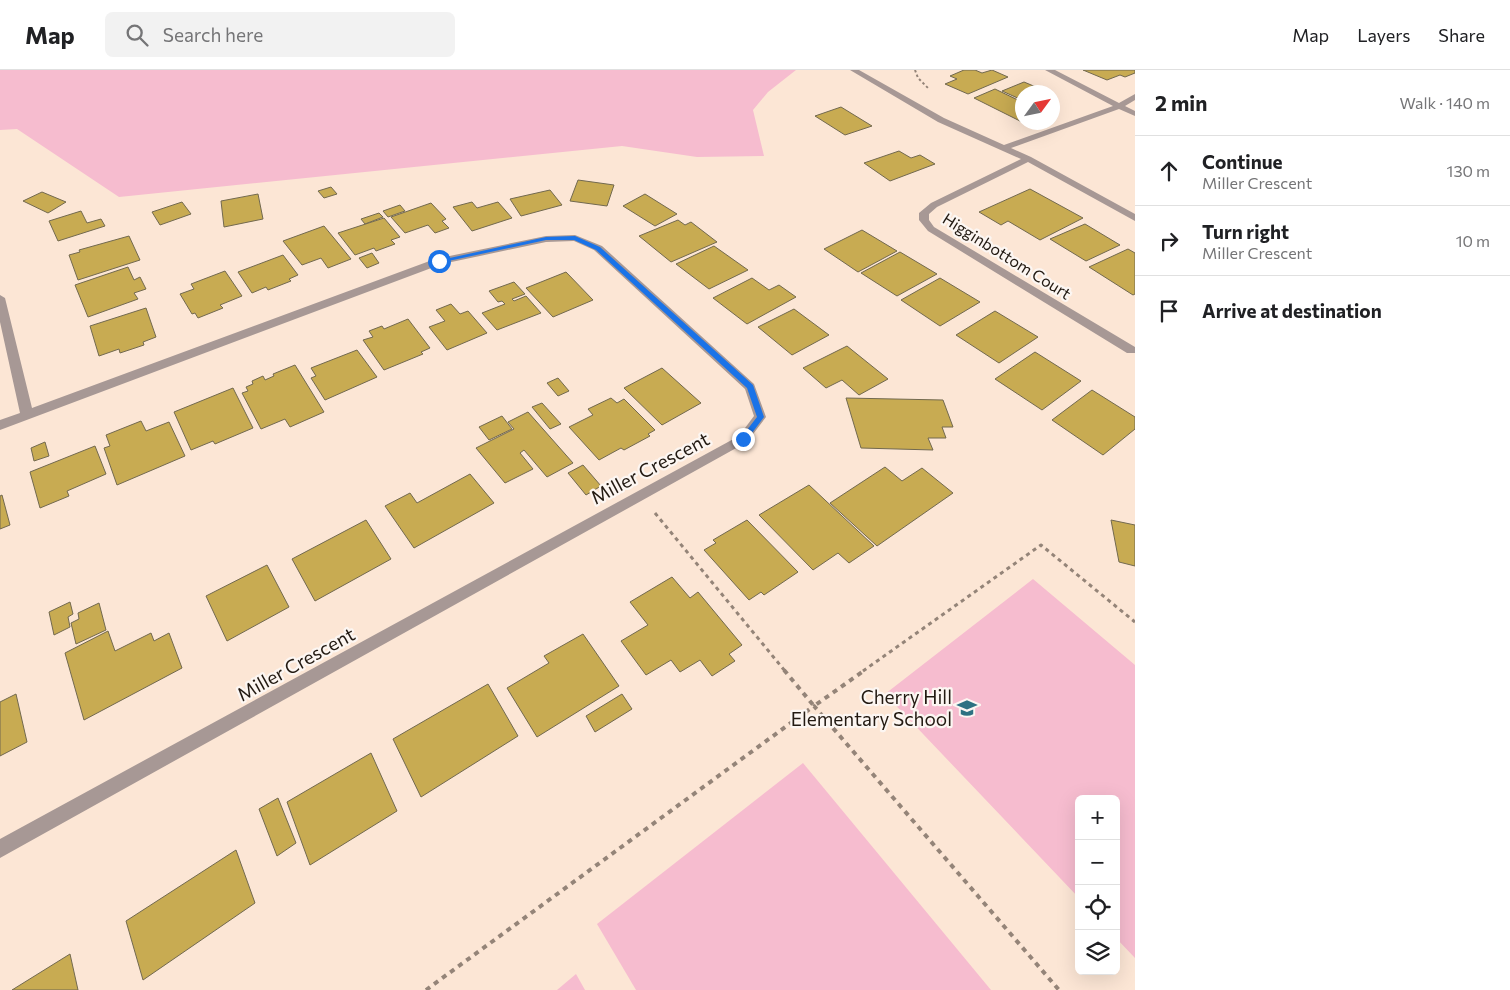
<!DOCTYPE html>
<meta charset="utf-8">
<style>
body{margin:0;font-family:Commissioner,sans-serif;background:#f2f2f2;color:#202124}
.controls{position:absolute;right:15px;bottom:15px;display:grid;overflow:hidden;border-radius:8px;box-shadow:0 5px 20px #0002}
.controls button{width:45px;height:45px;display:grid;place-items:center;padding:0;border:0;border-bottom:1px solid #e0e0e0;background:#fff;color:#202124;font:25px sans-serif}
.compass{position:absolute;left:1015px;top:15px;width:45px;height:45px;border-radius:50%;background:#fff;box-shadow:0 5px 20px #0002;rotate:57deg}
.stop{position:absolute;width:15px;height:15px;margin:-11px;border:4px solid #1a73e8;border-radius:50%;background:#fff}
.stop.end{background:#1a73e8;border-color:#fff;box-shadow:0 1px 5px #0008}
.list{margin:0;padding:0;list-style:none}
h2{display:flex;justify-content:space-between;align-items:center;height:65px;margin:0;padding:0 20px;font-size:21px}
h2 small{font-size:16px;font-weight:400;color:#757577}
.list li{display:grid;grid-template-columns:32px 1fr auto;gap:15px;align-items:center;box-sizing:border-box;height:70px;padding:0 20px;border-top:1px solid #e0e0e0}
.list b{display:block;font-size:19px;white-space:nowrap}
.list p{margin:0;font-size:16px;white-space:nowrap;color:#757577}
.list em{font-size:16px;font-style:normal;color:#757577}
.icon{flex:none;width:28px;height:28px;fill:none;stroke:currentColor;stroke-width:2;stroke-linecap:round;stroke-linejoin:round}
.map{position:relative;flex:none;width:1135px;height:920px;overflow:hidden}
header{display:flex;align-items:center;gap:30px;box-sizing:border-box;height:70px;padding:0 25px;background:#fff;border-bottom:1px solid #e0e0e0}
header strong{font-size:24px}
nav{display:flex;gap:28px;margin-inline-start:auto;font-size:18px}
.search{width:350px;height:45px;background:#f2f2f2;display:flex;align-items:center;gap:12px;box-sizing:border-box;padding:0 18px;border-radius:8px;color:#757577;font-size:19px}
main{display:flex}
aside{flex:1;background:#fff}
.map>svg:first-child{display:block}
.green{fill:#f6bccf}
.building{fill:#c8ab52;stroke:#72694f}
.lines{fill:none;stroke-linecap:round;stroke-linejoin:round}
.path-far2{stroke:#948478;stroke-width:2;stroke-dasharray:2.5 2.5;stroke-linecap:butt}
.path-far1{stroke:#948478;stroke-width:3;stroke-dasharray:4 4;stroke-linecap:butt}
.path{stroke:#948478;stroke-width:4;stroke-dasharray:5 5;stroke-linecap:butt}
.minor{fill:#a79895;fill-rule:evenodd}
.route{fill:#1a73e8}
.labels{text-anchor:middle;stroke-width:4.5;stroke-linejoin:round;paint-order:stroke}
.far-street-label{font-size:16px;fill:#221911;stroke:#fcf6f2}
.street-label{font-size:19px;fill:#221911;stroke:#fcf6f2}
.poi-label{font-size:19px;fill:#221911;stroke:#fcf6f2;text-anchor:end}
</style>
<header>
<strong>Map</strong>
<div class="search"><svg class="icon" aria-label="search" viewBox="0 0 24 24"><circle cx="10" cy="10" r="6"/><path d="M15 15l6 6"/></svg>Search here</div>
<nav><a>Map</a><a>Layers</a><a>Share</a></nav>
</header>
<main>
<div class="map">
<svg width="1135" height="920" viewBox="0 0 1135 920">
<rect width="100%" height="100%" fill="#fce6d5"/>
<g class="green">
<polygon points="0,0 796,0 768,22 753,40 764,86 697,87 622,76 119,127 17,59 0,60"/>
<polygon points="1033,509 1135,595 1135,888 1116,868 1116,729 1079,729 1079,828 885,624"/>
<polygon points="803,693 991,920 636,920 597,854"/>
<polygon points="576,904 585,920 557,920"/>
</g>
<g class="building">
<polygon points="964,0 975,0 982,3 992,0 1008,7 968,24 945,14 957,9 950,6"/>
<polygon points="1083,0 1135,0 1135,3 1125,7 1120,5 1107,10"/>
<polygon points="1024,12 1048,22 1022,22 1022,30 1002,21"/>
<polygon points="995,19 1022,32 1022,52 974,28"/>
<polygon points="841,37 872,56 845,65 815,46"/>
<polygon points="899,81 911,88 920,85 935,94 890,111 864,93"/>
<polygon points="578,110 614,115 607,136 570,131"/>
<polygon points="331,117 337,124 324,128 318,121"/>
<polygon points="1030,119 1083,148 1040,170 1008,151 1001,155 979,142"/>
<polygon points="550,120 562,135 521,146 510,129"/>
<polygon points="42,122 66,132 48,143 23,131"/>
<polygon points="258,124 263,149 224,157 221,131"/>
<polygon points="645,124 677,144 655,156 623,136"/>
<polygon points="182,132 191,144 160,155 152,142"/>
<polygon points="472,132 477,138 498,132 512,148 472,161 453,137"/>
<polygon points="431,133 446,149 442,151 449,158 435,163 428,155 405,163 391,147"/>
<polygon points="400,135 405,141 388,147 383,141"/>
<polygon points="81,141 87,153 101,149 105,156 58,171 49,151"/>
<polygon points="379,143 383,147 365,154 361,149"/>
<polygon points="384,148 400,167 391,170 395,174 376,181 374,178 355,185 338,163"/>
<polygon points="678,150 685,155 691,152 717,172 671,192 639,166"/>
<polygon points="1085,154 1120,175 1086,191 1050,169"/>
<polygon points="324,156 351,189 328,198 321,188 302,195 283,171"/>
<polygon points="862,160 897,181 858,202 824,179"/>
<polygon points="129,166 140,190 78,210 69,185 80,182 79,180"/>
<polygon points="714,176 748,200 709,219 676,194"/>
<polygon points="1128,179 1135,183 1135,224 1133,225 1089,197"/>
<polygon points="900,182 937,204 897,226 861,203"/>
<polygon points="372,183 379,193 367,198 359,188"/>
<polygon points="283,185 298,205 289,209 291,211 268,220 266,217 252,223 238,202"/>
<polygon points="128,197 134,210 140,207 146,219 134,223 138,229 88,247 75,215"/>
<polygon points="225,201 242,226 220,235 223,238 198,248 195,243 192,244 180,224 194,219 191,214"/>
<polygon points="566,202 593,230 553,247 526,218"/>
<polygon points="752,208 769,220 779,215 796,227 747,254 713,228"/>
<polygon points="940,208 980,232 940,256 901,230"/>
<polygon points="514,212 525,224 512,229 514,231 526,226 541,243 497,260 482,243 505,234 502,231 498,232 489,221"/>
<polygon points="451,234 460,244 468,241 487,263 447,280 429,257 445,251 436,240"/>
<polygon points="146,238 156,267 143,272 144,275 120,283 119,279 99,286 90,256"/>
<polygon points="794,239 829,265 792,285 758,257"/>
<polygon points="995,241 1038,267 999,293 956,265"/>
<polygon points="408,249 430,278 421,282 423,284 384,300 363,270 373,267 369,261 382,256 384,259"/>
<polygon points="847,276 888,309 859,325 842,310 826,318 803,298"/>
<polygon points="357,280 377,307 325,330 311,308 316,306 311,298"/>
<polygon points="1035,282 1081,311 1042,340 995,309"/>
<polygon points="295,295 324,342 290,357 285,349 261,359 242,323 248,321 246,317 253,314 252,311 263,306 265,310 274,306 273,304"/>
<polygon points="662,298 701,333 662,355 624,318"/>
<polygon points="558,308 569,321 558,326 547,313"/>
<polygon points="233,318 253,358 215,374 213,371 191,380 174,342"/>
<polygon points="1092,320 1135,347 1135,359 1103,385 1052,350"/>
<polygon points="611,328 617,333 624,329 655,360 648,364 650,366 624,380 621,378 599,390 569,357 593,345 588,339"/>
<polygon points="846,328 943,330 953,357 942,357 946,368 928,368 933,380 861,378"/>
<polygon points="542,333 561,354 550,359 532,337"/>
<polygon points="528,342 573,393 547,407 524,380 520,383 533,399 505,413 476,378 514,359 508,352"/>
<polygon points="502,346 512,359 489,370 479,357"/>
<polygon points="141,351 146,361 169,352 185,386 117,415 104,378 110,376 106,365"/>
<polygon points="45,372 49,386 34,391 31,378"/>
<polygon points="95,376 106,404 67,421 69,426 40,438 30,402"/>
<polygon points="583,395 601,416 586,425 568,403"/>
<polygon points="885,397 902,411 922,398 953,423 877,476 830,433"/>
<polygon points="470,404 494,433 414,478 385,436 410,423 417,433"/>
<polygon points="809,415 874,476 849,493 838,483 813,500 759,445"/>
<polygon points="2,425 10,455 0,459 0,426"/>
<polygon points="366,450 391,489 315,531 292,489"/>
<polygon points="747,450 798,502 764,525 761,522 749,530 704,480 716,473 713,470"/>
<polygon points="1111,450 1135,455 1135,496 1119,492"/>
<polygon points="267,495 289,537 227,571 206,526"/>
<polygon points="672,507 690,528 698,522 742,575 729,584 735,591 712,606 700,590 680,602 671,590 646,605 621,571 648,555 630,532"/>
<polygon points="70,532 73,544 68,547 70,557 54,565 49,542"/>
<polygon points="99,533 106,560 76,574 71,553 79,549 78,543"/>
<polygon points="108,561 115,581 151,563 154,571 169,563 182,598 84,650 65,583"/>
<polygon points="583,564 619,616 537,667 507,618 549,593 544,586"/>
<polygon points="488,614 518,666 421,727 393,669"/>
<polygon points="16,624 27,672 0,686 0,632"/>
<polygon points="622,624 632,639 595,662 586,646"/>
<polygon points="371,683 397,741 310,795 287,732"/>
<polygon points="278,728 296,773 277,786 259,739"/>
<polygon points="236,780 255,833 143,910 126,851"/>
<polygon points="70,884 78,920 12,920"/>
</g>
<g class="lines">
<polyline class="path-far2" points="915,0 918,8 929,19"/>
<g class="path-far1">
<polyline points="655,443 785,601"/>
<polyline points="863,601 1041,475 1135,552"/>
</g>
<g class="path">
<polyline points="784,600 814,636 865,600"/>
<polyline points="426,920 814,636 1059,920"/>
</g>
<g class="minor">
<polygon points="850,0 859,0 944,48 1004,75 1113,36 1045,0 1055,0 1119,33 1135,24 1135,30 1125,36 1135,41 1135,46 1119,39 1011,78 1031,87 1135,144 1135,151 1028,92 937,137 929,144 929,150 934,157 1135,277 1135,283 1127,283 928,161 919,150 919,143 931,133 1021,89 938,52"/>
<polygon points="575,165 602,176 754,314 766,347 747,372 0,788 0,769 739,366 754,346 745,319 594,180 574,171 546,172 442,194 0,360 0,350 20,343 0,252 0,225 5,228 32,338 435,189 546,166"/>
</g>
</g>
<polygon class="route" points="575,166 600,177 753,315 764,347 746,371 743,372 740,369 757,347 747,318 596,180 574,170 546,170 439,193 436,191 546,167"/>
<defs>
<symbol id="school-bare" viewBox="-9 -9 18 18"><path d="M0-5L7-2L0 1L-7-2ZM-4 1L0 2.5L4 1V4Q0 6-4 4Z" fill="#2d7182" stroke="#fcf6f2" stroke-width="2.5" paint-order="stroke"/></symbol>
</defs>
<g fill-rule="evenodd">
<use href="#school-bare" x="953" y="624" width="28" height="28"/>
</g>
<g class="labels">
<g class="far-street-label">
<text transform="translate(1007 186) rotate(32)" y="6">Higginbottom Court</text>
</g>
<g class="street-label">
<text transform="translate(650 398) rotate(-28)" y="7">Miller Crescent</text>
<text transform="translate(296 594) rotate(-29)" y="7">Miller Crescent</text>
</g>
<g class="poi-label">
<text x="952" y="634">Cherry Hill<tspan x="952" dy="22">Elementary School</tspan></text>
</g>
</g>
</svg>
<div class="controls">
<button>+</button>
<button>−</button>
<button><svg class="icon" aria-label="locate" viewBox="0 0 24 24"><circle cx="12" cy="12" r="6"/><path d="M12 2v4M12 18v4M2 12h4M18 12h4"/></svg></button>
<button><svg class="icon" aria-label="layers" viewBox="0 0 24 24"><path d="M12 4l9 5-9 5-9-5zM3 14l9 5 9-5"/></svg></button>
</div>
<svg class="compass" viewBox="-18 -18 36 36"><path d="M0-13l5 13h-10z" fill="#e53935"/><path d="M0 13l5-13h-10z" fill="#757577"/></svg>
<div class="stop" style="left:439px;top:191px"></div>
<div class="stop end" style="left:743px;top:369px"></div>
</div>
<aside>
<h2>2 min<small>Walk · 140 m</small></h2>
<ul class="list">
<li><svg class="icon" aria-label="ahead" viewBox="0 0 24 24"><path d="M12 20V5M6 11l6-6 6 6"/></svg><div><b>Continue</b><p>Miller Crescent</p></div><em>130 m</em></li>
<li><svg class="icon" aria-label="right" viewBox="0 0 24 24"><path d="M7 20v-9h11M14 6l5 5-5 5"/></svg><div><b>Turn right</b><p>Miller Crescent</p></div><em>10 m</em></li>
<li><svg class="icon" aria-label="arrive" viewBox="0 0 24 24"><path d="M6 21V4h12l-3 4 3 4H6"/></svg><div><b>Arrive at destination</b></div></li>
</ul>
</aside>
</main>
